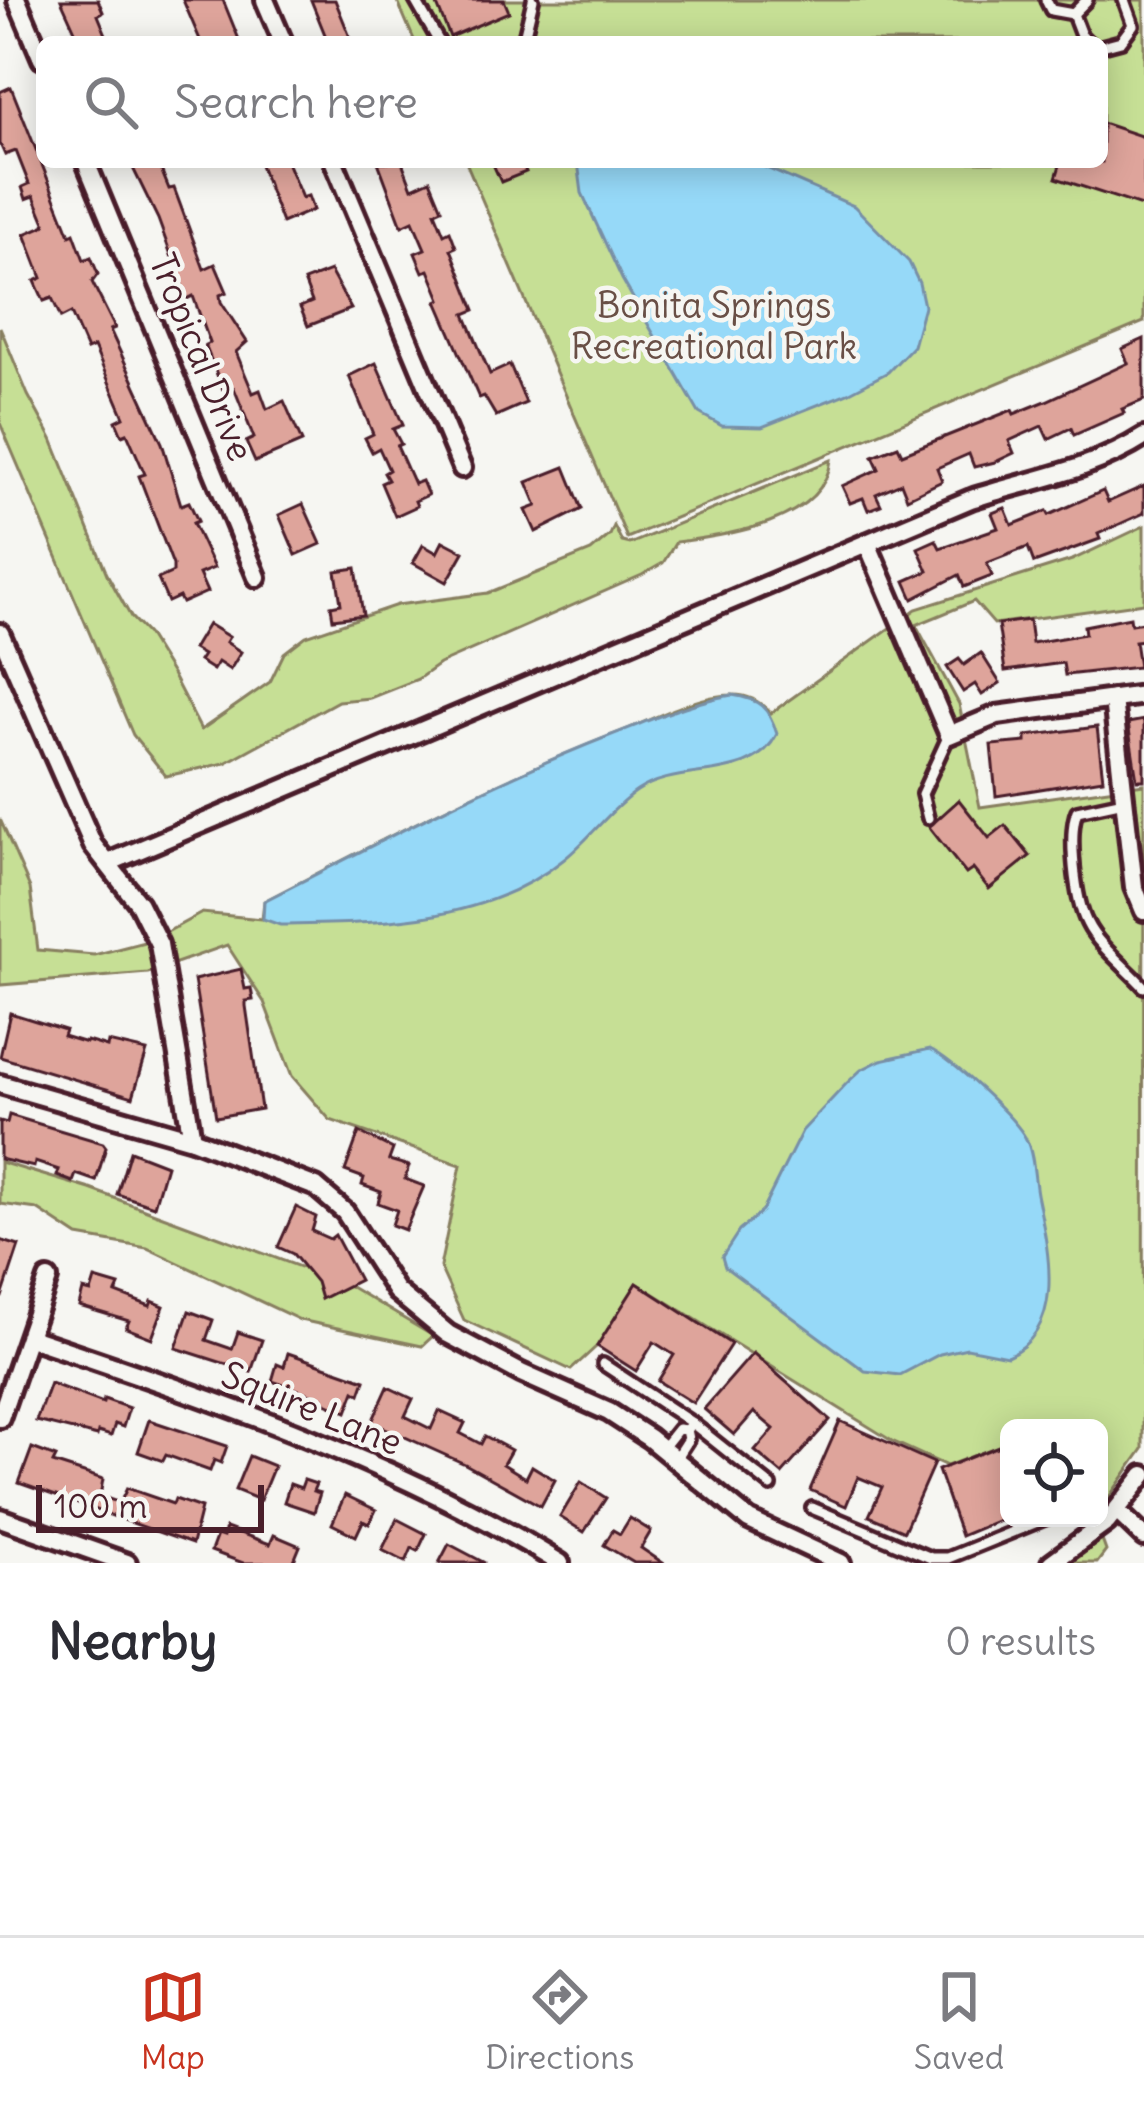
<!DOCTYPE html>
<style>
body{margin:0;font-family:Delius,sans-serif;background:#f7f7f7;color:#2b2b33}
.controls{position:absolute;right:36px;bottom:36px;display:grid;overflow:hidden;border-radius:18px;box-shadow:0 6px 30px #0003}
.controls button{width:108px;height:108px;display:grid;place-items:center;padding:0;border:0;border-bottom:3px solid #e1e1e2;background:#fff;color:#2b2b33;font:60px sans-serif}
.scale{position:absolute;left:36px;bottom:30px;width:228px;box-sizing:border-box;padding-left:12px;border:6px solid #4a1f2b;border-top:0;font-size:33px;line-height:42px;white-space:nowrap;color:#4a1f2b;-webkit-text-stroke:9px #f6f6f2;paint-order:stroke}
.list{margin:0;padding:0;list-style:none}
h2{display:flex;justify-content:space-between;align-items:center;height:156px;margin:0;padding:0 48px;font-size:51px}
h2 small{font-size:39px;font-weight:400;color:#7c7c81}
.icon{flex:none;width:66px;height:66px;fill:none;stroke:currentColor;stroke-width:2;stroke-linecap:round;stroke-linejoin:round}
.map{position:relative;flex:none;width:1144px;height:1563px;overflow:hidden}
.search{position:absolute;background:#fff;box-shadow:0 6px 30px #0003;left:36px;right:36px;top:36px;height:132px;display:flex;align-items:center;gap:30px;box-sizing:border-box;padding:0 42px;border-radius:18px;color:#7c7c81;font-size:45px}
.sheet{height:372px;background:#fff}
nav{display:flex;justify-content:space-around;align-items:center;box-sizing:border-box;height:168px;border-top:3px solid #e1e1e2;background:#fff;font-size:33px;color:#7c7c81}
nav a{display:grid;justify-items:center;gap:6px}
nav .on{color:#c8321e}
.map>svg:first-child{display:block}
.green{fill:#c6df95;stroke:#887f60;stroke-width:3}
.water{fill:#96d9f8;stroke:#788fa6;stroke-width:3}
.building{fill:#dea49b;stroke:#4a1f2b;stroke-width:3}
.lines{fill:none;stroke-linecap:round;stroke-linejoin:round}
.lane-casing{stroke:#4a1f2b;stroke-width:18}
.street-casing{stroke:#4a1f2b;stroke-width:26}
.lane{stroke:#f6f6f2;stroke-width:9}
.street{stroke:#f6f6f2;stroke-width:16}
.labels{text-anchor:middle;stroke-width:9;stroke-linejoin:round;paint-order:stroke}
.park-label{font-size:36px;fill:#694f46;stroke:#f6f6f2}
.street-label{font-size:36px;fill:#4a1f2b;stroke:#f6f6f2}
</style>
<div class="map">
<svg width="1144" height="1563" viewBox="0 0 1144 1563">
<rect width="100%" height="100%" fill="#f6f6f2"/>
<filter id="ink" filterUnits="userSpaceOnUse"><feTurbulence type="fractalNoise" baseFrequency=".00833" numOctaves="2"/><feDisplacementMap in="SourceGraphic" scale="24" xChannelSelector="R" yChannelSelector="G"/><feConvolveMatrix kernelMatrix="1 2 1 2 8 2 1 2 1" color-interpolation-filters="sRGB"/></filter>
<g filter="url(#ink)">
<g class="green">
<polygon points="397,0 1144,0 1144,322 627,538 466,162 1102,162 1102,42 415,42"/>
<path d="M0 327 28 395 52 439 107 574 131 617 147 634 173 676 201 730 270 682 284 653 306 636 397 605 488 593 591 551 610 535 614 526 622 542 630 544 831 460C824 522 726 536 676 542L663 563 642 575 439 664 418 679 370 698 338 701 225 763 166 776 133 735 0 423Z"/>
<path d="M1144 526V603L994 624 974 601 916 625 959 704 980 807 1144 784 1143 1449 1099 1511V1428H1009V1442L947 1466 892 1441 637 1283 597 1346 571 1370 464 1320 440 1267 461 1165 330 1120 292 1076 264 1002 227 945 148 973 0 985V819L30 888 38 950 94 955 152 940 202 913 262 919 264 901C383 839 500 778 625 730 658 717 695 696 730 695 748 694 759 701 771 713L916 609 1072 560Z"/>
<polygon points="0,1162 90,1189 346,1284 433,1336 422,1346 300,1320 147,1248 78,1236 37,1209 0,1204"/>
<polygon points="1075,1518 1094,1518 1106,1551 1097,1563 1068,1563 1081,1524"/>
</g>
<g class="water">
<polygon points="578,162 753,162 854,206 909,262 919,283 924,306 913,346 888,372 848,393 762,427 722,426 699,413 622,279 582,193"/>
<path d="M732 695C759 699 769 707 777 734 752 785 679 762 637 791 610 809 589 840 563 860 482 925 379 923 280 925L263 919 264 901C378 843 489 783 609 736 649 721 689 702 732 695Z"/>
<path d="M930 1049C951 1059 1016 1118 1026 1139 1034 1154 1034 1178 1037 1194 1047 1245 1069 1329 1007 1356L967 1348 940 1354 900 1375 865 1371 725 1267 722 1257 739 1231 762 1211 802 1131 847 1083 861 1070 881 1060Z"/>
</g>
<g class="building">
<polygon points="61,0 98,0 103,12 98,15 109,42 80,42"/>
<polygon points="183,0 223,0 240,42 201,42"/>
<polygon points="311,0 335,0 352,42 328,42"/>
<polygon points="435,0 504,0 509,12 450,37"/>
<polygon points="11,87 70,235 74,233 84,260 91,257 98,274 92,282 115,328 110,330 162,443 181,505 189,502 198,521 193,523 214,568 199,574 207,592 182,603 179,597 168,602 158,579 173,572 173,565 139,476 145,474 127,433 122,435 116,421 124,417 94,347 87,350 71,313 61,318 52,298 44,301 35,281 42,278 25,234 46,225 34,196 26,199 22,187 29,184 16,151 5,155 0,144 0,92"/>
<polygon points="1102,123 1144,137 1144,207 1056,178 1061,162 1102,162"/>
<polygon points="130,162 158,162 169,189 174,188 204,269 215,264 227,292 220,295 221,302 247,342 236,352 253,393 260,390 267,409 284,401 302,442 255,462 246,442 254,438 234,388 224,392 205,345 210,343 193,296 187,299 158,219"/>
<polygon points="259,162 287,162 302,198 308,196 313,210 282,223"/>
<polygon points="378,162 402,162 412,188 430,180 442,209 435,212 444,234 450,231 456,247 451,249 475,310 465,314 490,374 510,365 526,403 496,416 484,396 479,398 437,301 441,299 429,270 423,272 415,253 425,249 413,221 402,226"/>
<polygon points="492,162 522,162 526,172 501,182"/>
<polygon points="330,271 351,309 308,326 300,307 312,302 304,281"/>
<polygon points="1144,339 1144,400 1122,409 1124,413 1074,435 1071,428 1048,439 1042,426 1009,441 1014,453 995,462 974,467 969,454 937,468 942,481 907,498 901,483 876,494 881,505 868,510 863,498 850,503 842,486 879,469 873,456 898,446 902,454 1012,410 1014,414 1046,401 1128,363 1122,349"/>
<polygon points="376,363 403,425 393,429 401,444 397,446 414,484 422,481 428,495 415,501 417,506 395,516 381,483 388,480 384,473 389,470 379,448 372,452 365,438 373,434 349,376"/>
<polygon points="565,467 582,509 536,532 526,510 537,506 527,482"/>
<polygon points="1144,486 1144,513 1098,534 1100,539 1034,563 1028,547 987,563 992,576 964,587 959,575 913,599 905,581 928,571 918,548 936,540 940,548 998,528 992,513 1005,508 1012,525 1047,511 1049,515 1103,491 1108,502"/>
<polygon points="303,504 321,544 296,555 279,515"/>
<polygon points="443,541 464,552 447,582 413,563 423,545 437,553"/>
<polygon points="356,568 363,615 333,619 331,606 341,604 336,571"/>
<polygon points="1130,617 1131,624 1144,622 1144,640 1135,641 1139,667 1065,675 1063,663 1005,671 998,624 1029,620 1032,643 1085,634 1084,626"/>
<polygon points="208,624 229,637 226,642 241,652 230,670 218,662 213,670 199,661 203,655 193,649"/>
<polygon points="981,653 1000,683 982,695 975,684 963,692 947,667 959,659 964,665"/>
<polygon points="1144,720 1144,780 1137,780 1128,723"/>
<polygon points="1097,727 1103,779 996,796 991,745 1026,742 1026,736"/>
<polygon points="959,800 989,838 1005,825 1030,856 989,889 973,869 966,874 929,827"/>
<polygon points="241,969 245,989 251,988 253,1000 246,1001 246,1006 261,1109 216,1117 194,980"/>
<polygon points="10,1013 65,1030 63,1036 86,1043 87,1041 107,1047 108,1042 147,1051 133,1097 0,1057"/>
<polygon points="9,1115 103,1143 106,1147 96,1181 76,1174 73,1182 57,1176 59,1170 35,1162 34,1167 0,1159 0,1121 7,1123"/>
<polygon points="359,1132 393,1149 389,1160 409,1166 405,1179 424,1186 405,1230 392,1225 397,1210 378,1203 381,1192 362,1185 364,1178 345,1171"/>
<polygon points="130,1151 166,1165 154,1206 117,1194"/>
<polygon points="296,1207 316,1217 312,1231 330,1239 335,1235 359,1280 321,1299 316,1282 293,1254 278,1247"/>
<polygon points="0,1240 19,1246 2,1297 0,1297"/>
<polygon points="95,1279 119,1286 116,1293 150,1306 152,1301 164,1306 152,1338 126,1328 129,1321 79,1306 83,1290 91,1292"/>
<polygon points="637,1283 731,1344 693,1403 658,1381 674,1355 654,1342 636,1371 597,1346"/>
<polygon points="189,1311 213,1320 206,1340 232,1349 238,1332 262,1340 251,1372 176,1348"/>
<polygon points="288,1353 365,1380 360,1394 355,1391 347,1412 321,1401 322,1398 272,1381 277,1364 284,1367"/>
<polygon points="753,1353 830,1420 782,1474 755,1451 774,1429 754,1412 734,1435 704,1409"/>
<polygon points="50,1383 103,1403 104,1399 129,1408 123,1427 115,1424 111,1436 98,1432 97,1436 36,1421"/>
<polygon points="388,1387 413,1399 405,1416 431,1429 439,1411 465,1423 460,1433 481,1444 485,1436 511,1450 503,1464 526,1478 532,1466 555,1480 541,1506 465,1464 372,1422"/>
<polygon points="149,1420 227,1446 221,1463 214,1460 210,1471 166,1455 163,1461 138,1452"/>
<polygon points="840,1421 934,1463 904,1531 869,1516 882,1487 858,1477 846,1506 810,1490"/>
<polygon points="1009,1442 1009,1516 961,1536 938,1470"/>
<polygon points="32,1448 56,1457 53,1463 103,1479 100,1496 120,1503 127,1488 173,1504 175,1499 201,1508 192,1544 19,1483"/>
<polygon points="249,1456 274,1466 260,1500 235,1490"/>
<polygon points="304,1480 316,1484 313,1491 320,1493 314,1512 284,1502 290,1484 301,1488"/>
<polygon points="581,1482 606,1498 584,1532 560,1517"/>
<polygon points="345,1495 376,1510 369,1524 363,1521 356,1536 332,1524"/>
<polygon points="630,1518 651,1531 641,1548 663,1563 634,1563 604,1545 613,1530 620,1534"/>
<polygon points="397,1519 426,1534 418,1551 412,1548 406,1562 382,1550"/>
<polygon points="226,1528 270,1544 274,1535 300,1546 293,1563 243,1563 211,1551 217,1535 223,1537"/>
<polygon points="449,1544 485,1563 439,1563"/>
</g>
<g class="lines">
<defs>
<g id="lane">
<polyline points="415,0 439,42"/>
<polyline points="1046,0 1051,10 1073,14"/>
<polyline points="1087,0 1073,14 1081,35 1088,42"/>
<polyline points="523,42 533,0"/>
<polyline points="1102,46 1121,41 1133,25 1124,0"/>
<path d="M1124 801 1077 811C1068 834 1075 900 1087 923 1098 946 1127 968 1144 987"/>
<polyline points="928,818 922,794 949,735"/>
<polyline points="603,1364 692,1423 686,1430"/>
<polyline points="692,1423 771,1486"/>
<polyline points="662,1449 678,1429 686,1430 688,1439 675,1459"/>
<polyline points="812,1508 931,1558 948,1558 1047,1518"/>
</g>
<g id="street">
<polyline points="17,0 42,59"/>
<polyline points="265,0 283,42"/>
<polyline points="86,162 257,577"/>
<polyline points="334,162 462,468"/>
<polyline points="867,543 949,735 997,715 1144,695"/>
<polyline points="0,633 93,845 139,904 159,944 192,1139"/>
<polyline points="1113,699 1134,887 1144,911"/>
<path d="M108 863 971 499C1030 480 1091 471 1144 437"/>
<polyline points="0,1084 192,1139 316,1187 345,1212 396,1291 448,1334 521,1373 609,1412 649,1438 749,1520 841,1563"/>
<path d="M30 1338C211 1399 397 1461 560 1563"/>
<polyline points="0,1418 48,1279"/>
<polyline points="1117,1511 1144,1537"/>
<polyline points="0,1518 127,1563"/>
<polyline points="1051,1563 1107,1522 1144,1475"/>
</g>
</defs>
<use href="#lane" class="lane-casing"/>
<use href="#street" class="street-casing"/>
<use href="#lane" class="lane"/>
<use href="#street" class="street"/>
</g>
</g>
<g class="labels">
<g class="park-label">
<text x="714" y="318">Bonita Springs<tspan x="714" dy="41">Recreational Park</tspan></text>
</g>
<g class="street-label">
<text transform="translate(202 357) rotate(68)" y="13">Tropical Drive</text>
<text transform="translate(312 1408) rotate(22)" y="13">Squire Lane</text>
</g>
</g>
</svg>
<div class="controls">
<button><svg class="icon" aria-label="locate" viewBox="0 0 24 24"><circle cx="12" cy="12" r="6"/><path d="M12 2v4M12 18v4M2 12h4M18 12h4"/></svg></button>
</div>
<div class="scale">100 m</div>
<div class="search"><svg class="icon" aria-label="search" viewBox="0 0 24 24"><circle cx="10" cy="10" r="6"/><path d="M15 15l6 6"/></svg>Search here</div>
</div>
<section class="sheet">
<h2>Nearby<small>0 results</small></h2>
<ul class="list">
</ul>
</section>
<nav>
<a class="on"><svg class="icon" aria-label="map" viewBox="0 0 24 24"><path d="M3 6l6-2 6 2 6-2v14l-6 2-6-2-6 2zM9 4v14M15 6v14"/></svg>Map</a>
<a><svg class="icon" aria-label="directions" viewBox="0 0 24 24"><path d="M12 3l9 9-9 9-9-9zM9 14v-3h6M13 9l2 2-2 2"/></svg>Directions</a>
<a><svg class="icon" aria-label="saved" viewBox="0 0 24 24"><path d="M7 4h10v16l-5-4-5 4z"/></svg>Saved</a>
</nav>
